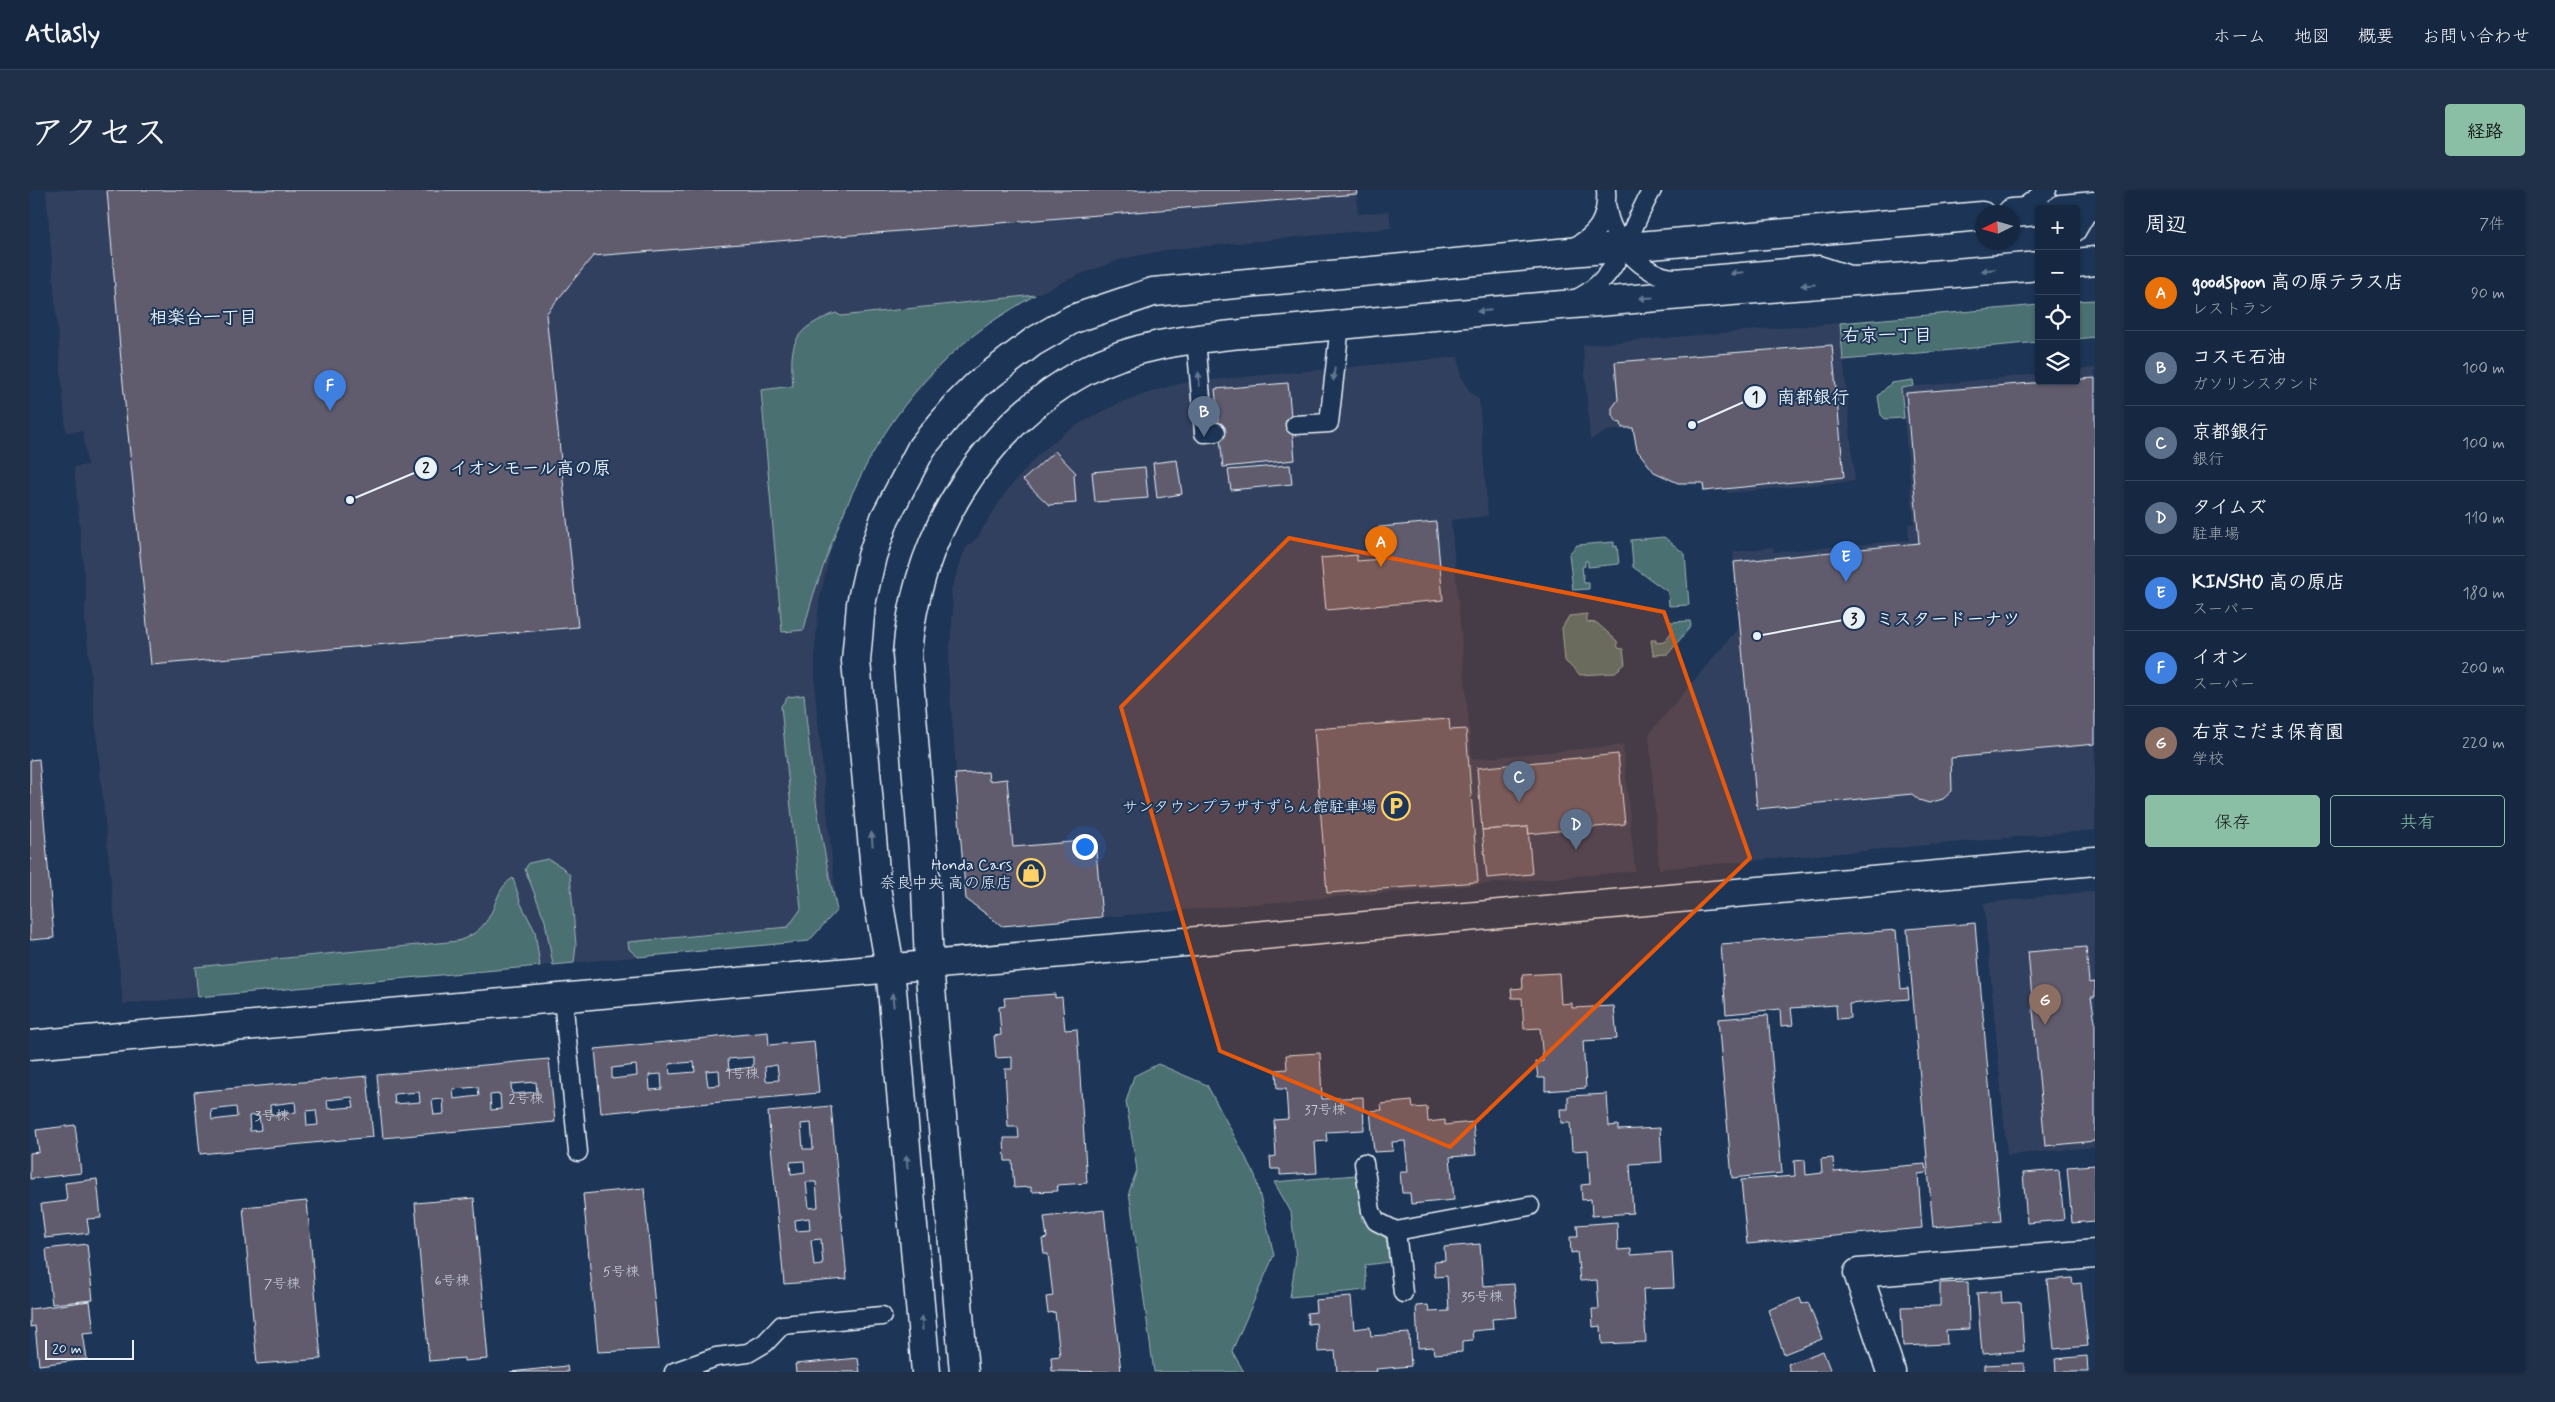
<!DOCTYPE html>
<html lang="ja">
<meta charset="utf-8">
<style>
body{margin:0;font-family:Mynerve,"Klee One",sans-serif;background:#1f3048;color:#f1f3f6}
.controls{position:absolute;right:15px;top:15px;display:grid;overflow:hidden;border-radius:5px;box-shadow:0 1px 4px #0004}
.controls button{width:45px;height:45px;display:grid;place-items:center;padding:0;border:0;border-bottom:1px solid #35445a;background:#162841;color:#f1f3f6;font:25px sans-serif}
.compass{position:absolute;left:1945px;top:15px;width:45px;height:45px;border-radius:50%;background:#162841;box-shadow:0 1px 4px #0004;rotate:265deg}
.scale{position:absolute;left:15px;bottom:12px;width:89px;box-sizing:border-box;padding-left:5px;border:2px solid #e8f1f8;border-top:0;font-size:14px;line-height:18px;white-space:nowrap;color:#e8f1f8;-webkit-text-stroke:4px #1d3557;paint-order:stroke}
.you{position:absolute;left:1054px;top:656px;width:18px;height:18px;margin:-12px;border:4px solid #fff;border-radius:50%;background:#1a73e8;box-shadow:0 0 0 8px #1a73e833}
.badge{display:grid;place-items:center;width:32px;height:32px;border-radius:50%;background:#8abfa5;color:#fff;font-size:16px;font-weight:700}
.pin{position:absolute;translate:-50% -41px;filter:drop-shadow(0 1px 2px #0008)}
.pin::after{content:'';position:absolute;top:26px;width:18px;height:15px;background:inherit;clip-path:polygon(0 0,100% 0,50% 100%)}
.list{margin:0;padding:0;list-style:none}
h2{display:flex;justify-content:space-between;align-items:center;height:65px;margin:0;padding:0 20px;font-size:21px}
h2 small{font-size:16px;font-weight:400;color:#9ea6b1}
.list li{display:grid;grid-template-columns:32px 1fr auto;gap:15px;align-items:center;box-sizing:border-box;height:75px;padding:0 20px;border-top:1px solid #35445a}
.list b{display:block;font-size:19px;white-space:nowrap}
.list p{margin:0;font-size:16px;white-space:nowrap;color:#9ea6b1}
.list em{font-size:16px;font-style:normal;color:#9ea6b1}
.actions{display:flex;gap:10px;padding:15px 20px}
.actions a{flex:1;padding:11px 0;border:1px solid #8abfa5;border-radius:5px;text-align:center;font-size:18px;color:#8abfa5}
.actions .main{background:#8abfa5;color:#111}
.icon{flex:none;width:28px;height:28px;fill:none;stroke:currentColor;stroke-width:2;stroke-linecap:round;stroke-linejoin:round}
.map{position:relative;flex:none;width:2065px;height:1182px;overflow:hidden;border-radius:5px}
header{display:flex;align-items:center;gap:30px;box-sizing:border-box;height:70px;padding:0 25px;background:#162841;border-bottom:1px solid #35445a}
header strong{font-size:24px}
nav{display:flex;gap:28px;margin-inline-start:auto;font-size:18px}
.intro{display:flex;align-items:center;justify-content:space-between;box-sizing:border-box;height:120px;padding:0 30px}
h1{margin:0;font-size:35px}
.button{padding:12px 22px;border-radius:5px;background:#8abfa5;color:#111;font-size:18px;font-weight:700}
main{display:flex;gap:30px;padding:0 30px}
aside{flex:1;background:#162841;border-radius:5px;box-shadow:0 1px 4px #0004}
.map>svg:first-child{display:block}
.built{fill:#31415e}
.green{fill:#4b7072;stroke:#9ab0b5}
.building{fill:#615c6e;stroke:#e8f1f8;fill-rule:evenodd}
.lines{fill:none;stroke-linecap:round;stroke-linejoin:round}
.lane-casing{stroke:#e8f1f8;stroke-width:21}
.street-casing{stroke:#e8f1f8;stroke-width:31}
.secondary-casing{stroke:#e8f1f8;stroke-width:31}
.lane{stroke:#1d3557;stroke-width:18}
.street{stroke:#1d3557;stroke-width:28}
.secondary{stroke:#1d3557;stroke-width:28}
.oneway{fill:#64778f}
.marked{fill:#e8590c;fill-opacity:0.2;stroke:#e8590c;stroke-width:4;stroke-linejoin:round}
.labels{text-anchor:middle;stroke-width:4;stroke-linejoin:round;paint-order:stroke}
.number-label{font-size:14px;fill:#c6ccd6}
.poi-label{font-size:16px;fill:#e8f1f8;stroke:#1d3557;text-anchor:end}
.neighbourhood-label{font-size:18px;font-weight:bold;fill:#e8f1f8;stroke:#1d3557}
.leader{fill:none;stroke:#e8f1f8;stroke-width:2}
.callout-dot{fill:#e8f1f8;stroke:#1d3557;stroke-width:2}
.mark-label{font-size:15px;text-anchor:middle;font-weight:bold;fill:#111}
.callout-label{font-size:18px;text-anchor:middle;font-weight:bold;fill:#e8f1f8;stroke:#1d3557;stroke-width:4;stroke-linejoin:round;paint-order:stroke}
</style>
<header>
<strong>Atlasly</strong>
<nav><a>ホーム</a><a>地図</a><a>概要</a><a>お問い合わせ</a></nav>
</header>
<div class="intro"><h1>アクセス</h1><a class="button">経路</a></div>
<main>
<div class="map">
<svg width="2065" height="1182" viewBox="0 0 2065 1182">
<rect width="100%" height="100%" fill="#1d3557"/>
<filter id="ink" filterUnits="userSpaceOnUse"><feTurbulence type="fractalNoise" baseFrequency=".02" numOctaves="2"/><feDisplacementMap in="SourceGraphic" scale="10" xChannelSelector="R" yChannelSelector="G"/><feConvolveMatrix kernelMatrix="1 2 1 2 8 2 1 2 1" color-interpolation-filters="sRGB"/></filter>
<g filter="url(#ink)">
<g class="built">
<polygon points="16,0 1326,0 1328,24 1359,21 1361,38 1135,60 1092,69 1046,86 1005,105 960,133 921,165 873,218 855,241 839,267 816,315 801,360 789,412 785,458 785,502 807,720 779,751 93,814 55,428 55,413 57,413 44,277 57,275 53,241 36,242"/>
<polygon points="1810,133 1825,291 1697,303 1697,299 1674,301 1673,293 1654,294 1643,291 1624,282 1607,260 1602,238 1577,241 1560,250 1553,155"/>
<polygon points="1428,167 1431,186 1441,203 1449,209 1458,326 1421,330 1442,569 1593,555 1605,681 972,736 936,709 918,477 923,421 921,400 935,359 947,348 975,303 1007,266 1034,243 1063,226 1094,211 1137,197 1158,192"/>
<polygon points="2065,178 2065,640 1629,679 1619,544 1710,436 1703,362 1743,357 1744,362 1879,350 1878,334 1884,333 1871,198 2009,184 2009,191 2046,191 2046,180"/>
<polygon points="2065,701 2065,957 1977,965 1954,713"/>
</g>
<g class="green">
<path d="M1005 105C990 114 975 123 960 133 882 188 836 261 803 350 792 380 781 408 774 440L752 442 731 200 763 196C759 152 763 139 806 123L811 126Z"/>
<polygon points="2065,110 2065,147 2046,149 2046,111"/>
<polygon points="2009,115 2009,152 1813,170 1810,133"/>
<polygon points="1883,190 1884,196 1871,198 1874,228 1855,229 1851,225 1848,206 1861,193"/>
<polygon points="1634,347 1655,364 1659,415 1639,416 1638,402 1603,377 1601,350"/>
<polygon points="1584,352 1584,357 1587,356 1589,374 1558,377 1558,371 1555,371 1555,376 1552,377 1554,393 1559,393 1559,399 1543,400 1539,364 1547,355"/>
<polygon points="1557,424 1557,432 1567,433 1587,451 1588,458 1593,459 1595,474 1584,483 1550,485 1535,471 1532,438 1539,426"/>
<polygon points="1660,431 1661,436 1638,464 1623,465 1621,450 1626,450 1626,453 1634,452 1643,440 1640,432"/>
<path d="M774 505C781 580 789 647 807 720L779 751 608 767 599 759 598 752 758 737 771 719 751 516 758 507Z"/>
<polygon points="518,669 532,677 540,685 546,755 544,773 523,775 515,731 495,679 499,673"/>
<path d="M483 688 491 714 505 741 510 776 168 807 165 777 428 751C472 736 458 703 483 688Z"/>
<polygon points="1128,874 1177,895 1225,985 1244,1065 1202,1161 1214,1182 1124,1182 1099,1002 1107,980 1096,912 1104,886"/>
<polygon points="1326,985 1332,1030 1356,1048 1359,1072 1335,1075 1337,1100 1260,1107 1266,1068 1261,1022 1244,992"/>
</g>
<g class="building">
<polygon points="77,0 1326,0 1327,4 563,66 516,124 548,437 121,475 92,183"/>
<polygon points="1802,155 1814,287 1674,301 1673,293 1648,293 1624,282 1607,260 1603,238 1592,238 1591,233 1587,232 1582,225 1582,218 1588,210 1585,172"/>
<polygon points="2065,188 2065,554 1921,568 1922,601 1913,609 1899,613 1889,610 1882,604 1727,619 1704,372 1889,353 1876,203"/>
<polygon points="1258,193 1265,270 1193,277 1185,199"/>
<polygon points="1025,261 1046,283 1044,285 1046,313 1019,315 993,290"/>
<polygon points="1147,270 1152,304 1127,308 1123,273"/>
<polygon points="1260,275 1262,294 1201,300 1198,280"/>
<polygon points="1115,277 1118,308 1065,312 1062,282"/>
<polygon points="1406,332 1413,410 1296,420 1291,368 1327,365 1327,371 1352,369 1349,337"/>
<polygon points="1419,529 1420,540 1436,539 1448,692 1297,703 1284,539"/>
<polygon points="1588,564 1595,634 1499,644 1498,637 1452,640 1447,578"/>
<polygon points="9,569 24,748 0,750 0,570"/>
<polygon points="958,582 959,591 977,589 983,657 1065,650 1072,727 972,736 936,709 925,584"/>
<polygon points="1498,637 1502,684 1457,688 1452,640"/>
<polygon points="1945,733 1971,1031 1903,1037 1877,739"/>
<polygon points="1866,740 1871,799 1878,798 1879,809 1819,814 1820,828 1807,829 1806,815 1761,818 1763,835 1751,836 1750,819 1696,824 1691,754"/>
<polygon points="2056,757 2059,793 2065,792 2065,807 2061,807 2065,831 2065,951 2015,956 1998,762"/>
<polygon points="1529,783 1531,814 1542,813 1542,818 1584,816 1587,849 1553,851 1556,898 1515,901 1515,888 1508,888 1506,872 1513,871 1510,838 1494,839 1492,808 1482,808 1481,799 1493,798 1492,785"/>
<polygon points="1025,804 1025,808 1032,807 1035,840 1047,839 1057,993 1027,995 1028,1001 1001,1002 1001,997 984,998 982,971 975,971 974,948 989,948 988,937 978,937 975,879 982,879 982,867 966,868 964,846 971,845 969,817 975,816 974,808"/>
<polygon points="1738,825 1752,983 1702,988 1688,829"/>
<path d="M738 842 739 855 784 851 789 903 571 923 565 859ZM723 867V877L699 880 698 869ZM664 872 665 882 640 884 639 874ZM606 875 607 886 582 889V878ZM747 875 749 890 736 891 735 877ZM689 880 690 895 678 896 676 881ZM631 884 632 899 620 900 619 885Z"/>
<polygon points="1290,863 1292,909 1333,907 1334,940 1296,942 1297,951 1285,952 1287,983 1250,985 1250,979 1241,979 1240,967 1246,966 1244,930 1258,929 1256,899 1247,899 1246,880 1257,879 1256,865"/>
<path d="M519 869 525 932 353 948 347 885ZM506 892 507 902 482 904 481 894ZM448 897 449 906 424 909 423 899ZM389 902 390 912 365 914 364 904ZM470 904 471 919 461 920 460 905ZM413 909 414 924 404 925 402 910Z"/>
<path d="M337 886 343 947 170 964 164 902ZM322 907 324 917 298 919 297 910ZM265 912 266 922 241 925 240 915ZM206 917 207 927 182 930 181 920ZM286 920 288 935 277 936 276 921ZM229 925 231 940 220 941 219 926Z"/>
<polygon points="1577,904 1579,936 1588,935 1588,940 1630,938 1632,972 1600,974 1603,1023 1562,1026 1561,1009 1552,1010 1551,995 1560,994 1558,960 1542,961 1540,933 1531,933 1530,919 1538,919 1538,906"/>
<polygon points="1382,911 1383,918 1397,917 1398,932 1415,930 1415,935 1443,932 1446,965 1420,967 1424,1010 1381,1014 1380,1003 1372,1003 1370,982 1378,982 1375,951 1362,952 1363,961 1344,962 1340,921 1352,920 1351,914"/>
<path d="M801 916 817 1089 754 1094 738 922ZM781 933 783 959H773L771 934ZM774 971 775 982 761 984 760 972ZM776 992H786L788 1017 779 1018ZM779 1028 780 1040 766 1041 765 1030ZM791 1049 793 1075 784 1076 781 1050Z"/>
<polygon points="45,935 51,983 0,989 0,963 9,962 6,940"/>
<polygon points="1803,968 1804,982 1895,974 1896,983 1888,984 1892,1038 1717,1054 1711,990 1765,986 1764,971 1775,970 1776,985 1792,983 1791,969"/>
<polygon points="2065,975 2065,1031 2042,1033 2037,977"/>
<polygon points="2029,980 2034,1030 1997,1033 1993,983"/>
<polygon points="67,989 71,1028 57,1029 59,1043 15,1048 11,1014 37,1011 35,993"/>
<polygon points="614,998 629,1159 568,1162 553,1004"/>
<polygon points="444,1008 458,1169 434,1171 434,1168 399,1171 385,1013"/>
<polygon points="277,1011 291,1169 227,1174 213,1017"/>
<polygon points="1074,1020 1091,1182 1022,1181 1021,1167 1030,1166 1025,1122 1018,1123 1016,1107 1023,1106 1018,1064 1014,1064 1012,1049 1017,1048 1014,1027"/>
<polygon points="1587,1032 1588,1060 1601,1059 1601,1065 1642,1062 1644,1098 1613,1099 1616,1152 1572,1154 1571,1136 1563,1137 1562,1119 1569,1119 1567,1090 1550,1091 1547,1062 1541,1063 1540,1047 1548,1047 1547,1035"/>
<polygon points="57,1054 63,1110 22,1114 16,1059"/>
<polygon points="1450,1054 1453,1096 1484,1094 1487,1127 1462,1129 1463,1139 1442,1141 1443,1150 1432,1151 1432,1162 1404,1164 1403,1157 1388,1158 1386,1116 1398,1115 1399,1122 1419,1121 1417,1086 1405,1087 1404,1071 1415,1070 1414,1057"/>
<polygon points="2042,1088 2043,1094 2051,1093 2058,1156 2024,1159 2017,1090"/>
<polygon points="1938,1092 1939,1139 1916,1140 1917,1154 1873,1156 1871,1117 1910,1116 1910,1093"/>
<polygon points="1971,1101 1972,1113 1991,1112 1994,1161 1952,1164 1947,1103"/>
<polygon points="1321,1107 1324,1139 1340,1137 1341,1146 1379,1143 1381,1176 1346,1179 1347,1182 1307,1182 1305,1161 1288,1162 1286,1133 1278,1134 1277,1123 1286,1122 1285,1110"/>
<polygon points="1770,1108 1772,1114 1778,1112 1792,1149 1754,1164 1738,1120"/>
<polygon points="60,1111 64,1142 53,1143 57,1169 9,1175 5,1136 0,1137 0,1119"/>
<polygon points="1793,1161 1801,1182 1760,1182 1758,1174"/>
<polygon points="2057,1166 2058,1182 2026,1182 2025,1169"/>
<polygon points="828,1168 830,1182 766,1182 765,1174"/>
<polygon points="1994,1173 1994,1182 1954,1182 1954,1175"/>
<polygon points="537,1176 538,1182 480,1182"/>
</g>
<g class="lines">
<defs>
<g id="lane">
<path d="M1577 18C1580 49 1614 87 1645 88L1789 75 1823 86"/>
<polyline points="1989,21 2017,0"/>
<polyline points="2046,42 2064,11"/>
<path d="M1541 58C1568 47 1578 28 1576 0"/>
<path d="M1541 111C1588 94 1599 39 1622 0"/>
<polyline points="1166,149 1174,243 1186,242"/>
<polyline points="1265,235 1299,233 1310,135"/>
<polyline points="533,808 548,962"/>
<polyline points="1334,973 1341,1021 1346,1031 1366,1041 1500,1016"/>
<polyline points="1366,1041 1373,1103"/>
<polyline points="644,1182 686,1167 718,1163 735,1153 752,1135 852,1126"/>
</g>
<polyline id="street" points="1861,1182 1828,1083 2065,1064"/>
<g id="secondary">
<polyline points="2031,19 2065,16"/>
<polyline points="1982,23 2009,21"/>
<polyline points="2046,73 2065,71"/>
<polyline points="0,855 2065,671"/>
<polyline points="896,1182 860,777 847,703 826,471 831,414 842,366 855,328 892,257 929,213 947,195 1003,152 1043,129 1123,102 1529,63 1952,26"/>
<path d="M934 1182 899 775 896 698 877 464C886 348 952 237 1055 181 1107 153 1164 149 1221 143 1261 140 1300 136 1339 132 1562 111 1786 95 2009 76"/>
</g>
</defs>
<use href="#lane" class="lane-casing"/>
<use href="#street" class="street-casing"/>
<use href="#secondary" class="secondary-casing"/>
<use href="#lane" class="lane"/>
<use href="#street" class="street"/>
<use href="#secondary" class="secondary"/>
</g>
<defs><path id="oneway-solid" d="M-6-.8H1V-3.2L6.5 0L1 3.2V.8H-6Z" transform="scale(1.25)"/></defs>
<g class="oneway">
<use href="#oneway-solid" transform="translate(1958 80) rotate(175)"/>
<use href="#oneway-solid" transform="translate(1707 83) rotate(175)"/>
<use href="#oneway-solid" transform="translate(1778 95) rotate(176)"/>
<use href="#oneway-solid" transform="translate(1616 108) rotate(176)"/>
<use href="#oneway-solid" transform="translate(1454 121) rotate(175)"/>
<use href="#oneway-solid" transform="translate(1304 184) rotate(96)"/>
<use href="#oneway-solid" transform="translate(1169 189) rotate(-95)"/>
<use href="#oneway-solid" transform="translate(842 649) rotate(-95)"/>
<use href="#oneway-solid" transform="translate(863 810) rotate(-95)"/>
<use href="#oneway-solid" transform="translate(877 972) rotate(-95)"/>
<use href="#oneway-solid" transform="translate(892 1133) rotate(-95)"/>
</g>
</g>
<path class="marked" d="M1259 348 1634 422 1720 668 1420 957 1190 861 1091 517Z"/>
<defs>
<symbol id="parking-ring" viewBox="-11 -11 22 22"><circle r="9.5" fill="#1d3557" stroke="#ffd166" stroke-width="1.5"/><path d="M-3.5-5.5H1a3.5 3.5 0 0 1 0 7H-1V5.5H-3.5ZM-1-3.4V-.6H.8a1.4 1.4 0 0 0 0-2.8Z" fill="#ffd166"/></symbol>
<symbol id="shop-ring" viewBox="-11 -11 22 22"><circle r="9.5" fill="#1d3557" stroke="#ffd166" stroke-width="1.5"/><path d="M-5-2.5h2.3a2.7 3.5 0 0 1 5.4 0H5L5.5 6h-11ZM-1.5-2.5h3a1.5 2.3 0 0 0-3 0Z" fill="#ffd166"/></symbol>
</defs>
<g fill-rule="evenodd">
<use href="#parking-ring" x="1350" y="600" width="32" height="32"/>
<use href="#shop-ring" x="985" y="667" width="32" height="32"/>
</g>
<g class="labels">
<g class="number-label">
<text x="712" y="888">1号棟</text>
<text x="496" y="913">2号棟</text>
<text x="1295" y="924">37号棟</text>
<text x="242" y="930">3号棟</text>
<text x="591" y="1086">5号棟</text>
<text x="422" y="1095">6号棟</text>
<text x="252" y="1098">7号棟</text>
<text x="1452" y="1111">35号棟</text>
</g>
<g class="poi-label">
<text x="1347" y="622">サンタウンプラザすずらん館駐車場</text>
<text x="982" y="680">Honda Cars<tspan x="982" dy="18">奈良中央 高の原店</tspan></text>
</g>
<g class="neighbourhood-label">
<text x="173" y="133">相楽台一丁目</text>
<text x="1857" y="151">右京一丁目</text>
</g>
</g>
<path class="leader" d="M1662 235L1725 207M320 310L396 278M1727 446L1824 428"/>
<g class="callout-dot">
<circle cx="1662" cy="235" r="5"/>
<circle cx="320" cy="310" r="5"/>
<circle cx="1727" cy="446" r="5"/>
<circle cx="1725" cy="207" r="12"/>
<circle cx="396" cy="278" r="12"/>
<circle cx="1824" cy="428" r="12"/>
</g>
<g class="mark-label">
<text x="1725" y="212">1</text>
<text x="396" y="283">2</text>
<text x="1824" y="434">3</text>
</g>
<g class="callout-label">
<text x="1783" y="213">南都銀行</text>
<text x="500" y="284">イオンモール高の原</text>
<text x="1918" y="435">ミスタードーナツ</text>
</g>
</svg>
<div class="controls">
<button>+</button>
<button>−</button>
<button><svg class="icon" aria-label="locate" viewBox="0 0 24 24"><circle cx="12" cy="12" r="6"/><path d="M12 2v4M12 18v4M2 12h4M18 12h4"/></svg></button>
<button><svg class="icon" aria-label="layers" viewBox="0 0 24 24"><path d="M12 4l9 5-9 5-9-5zM3 14l9 5 9-5"/></svg></button>
</div>
<svg class="compass" viewBox="-18 -18 36 36"><path d="M0-13l5 13h-10z" fill="#e53935"/><path d="M0 13l5-13h-10z" fill="#9ea6b1"/></svg>
<div class="scale">20 m</div>
<div class="you"></div>
<div class="pin badge" style="left:1351px;top:377px;background:#e8710a">A</div>
<div class="pin badge" style="left:1174px;top:247px;background:#5c6f8a">B</div>
<div class="pin badge" style="left:1489px;top:612px;background:#5c6f8a">C</div>
<div class="pin badge" style="left:1546px;top:660px;background:#5c6f8a">D</div>
<div class="pin badge" style="left:1816px;top:392px;background:#3f7fe0">E</div>
<div class="pin badge" style="left:300px;top:221px;background:#3f7fe0">F</div>
<div class="pin badge" style="left:2015px;top:835px;background:#8d6e63">G</div>
</div>
<aside>
<h2>周辺<small>7件</small></h2>
<ul class="list">
<li><span class="badge" style="background:#e8710a">A</span><div><b>goodspoon 高の原テラス店</b><p>レストラン</p></div><em>90 m</em></li>
<li><span class="badge" style="background:#5c6f8a">B</span><div><b>コスモ石油</b><p>ガソリンスタンド</p></div><em>100 m</em></li>
<li><span class="badge" style="background:#5c6f8a">C</span><div><b>京都銀行</b><p>銀行</p></div><em>100 m</em></li>
<li><span class="badge" style="background:#5c6f8a">D</span><div><b>タイムズ</b><p>駐車場</p></div><em>110 m</em></li>
<li><span class="badge" style="background:#3f7fe0">E</span><div><b>KINSHO 高の原店</b><p>スーパー</p></div><em>180 m</em></li>
<li><span class="badge" style="background:#3f7fe0">F</span><div><b>イオン</b><p>スーパー</p></div><em>200 m</em></li>
<li><span class="badge" style="background:#8d6e63">G</span><div><b>右京こだま保育園</b><p>学校</p></div><em>220 m</em></li>
</ul>
<div class="actions"><a class="main">保存</a><a>共有</a></div>
</aside>
</main>
